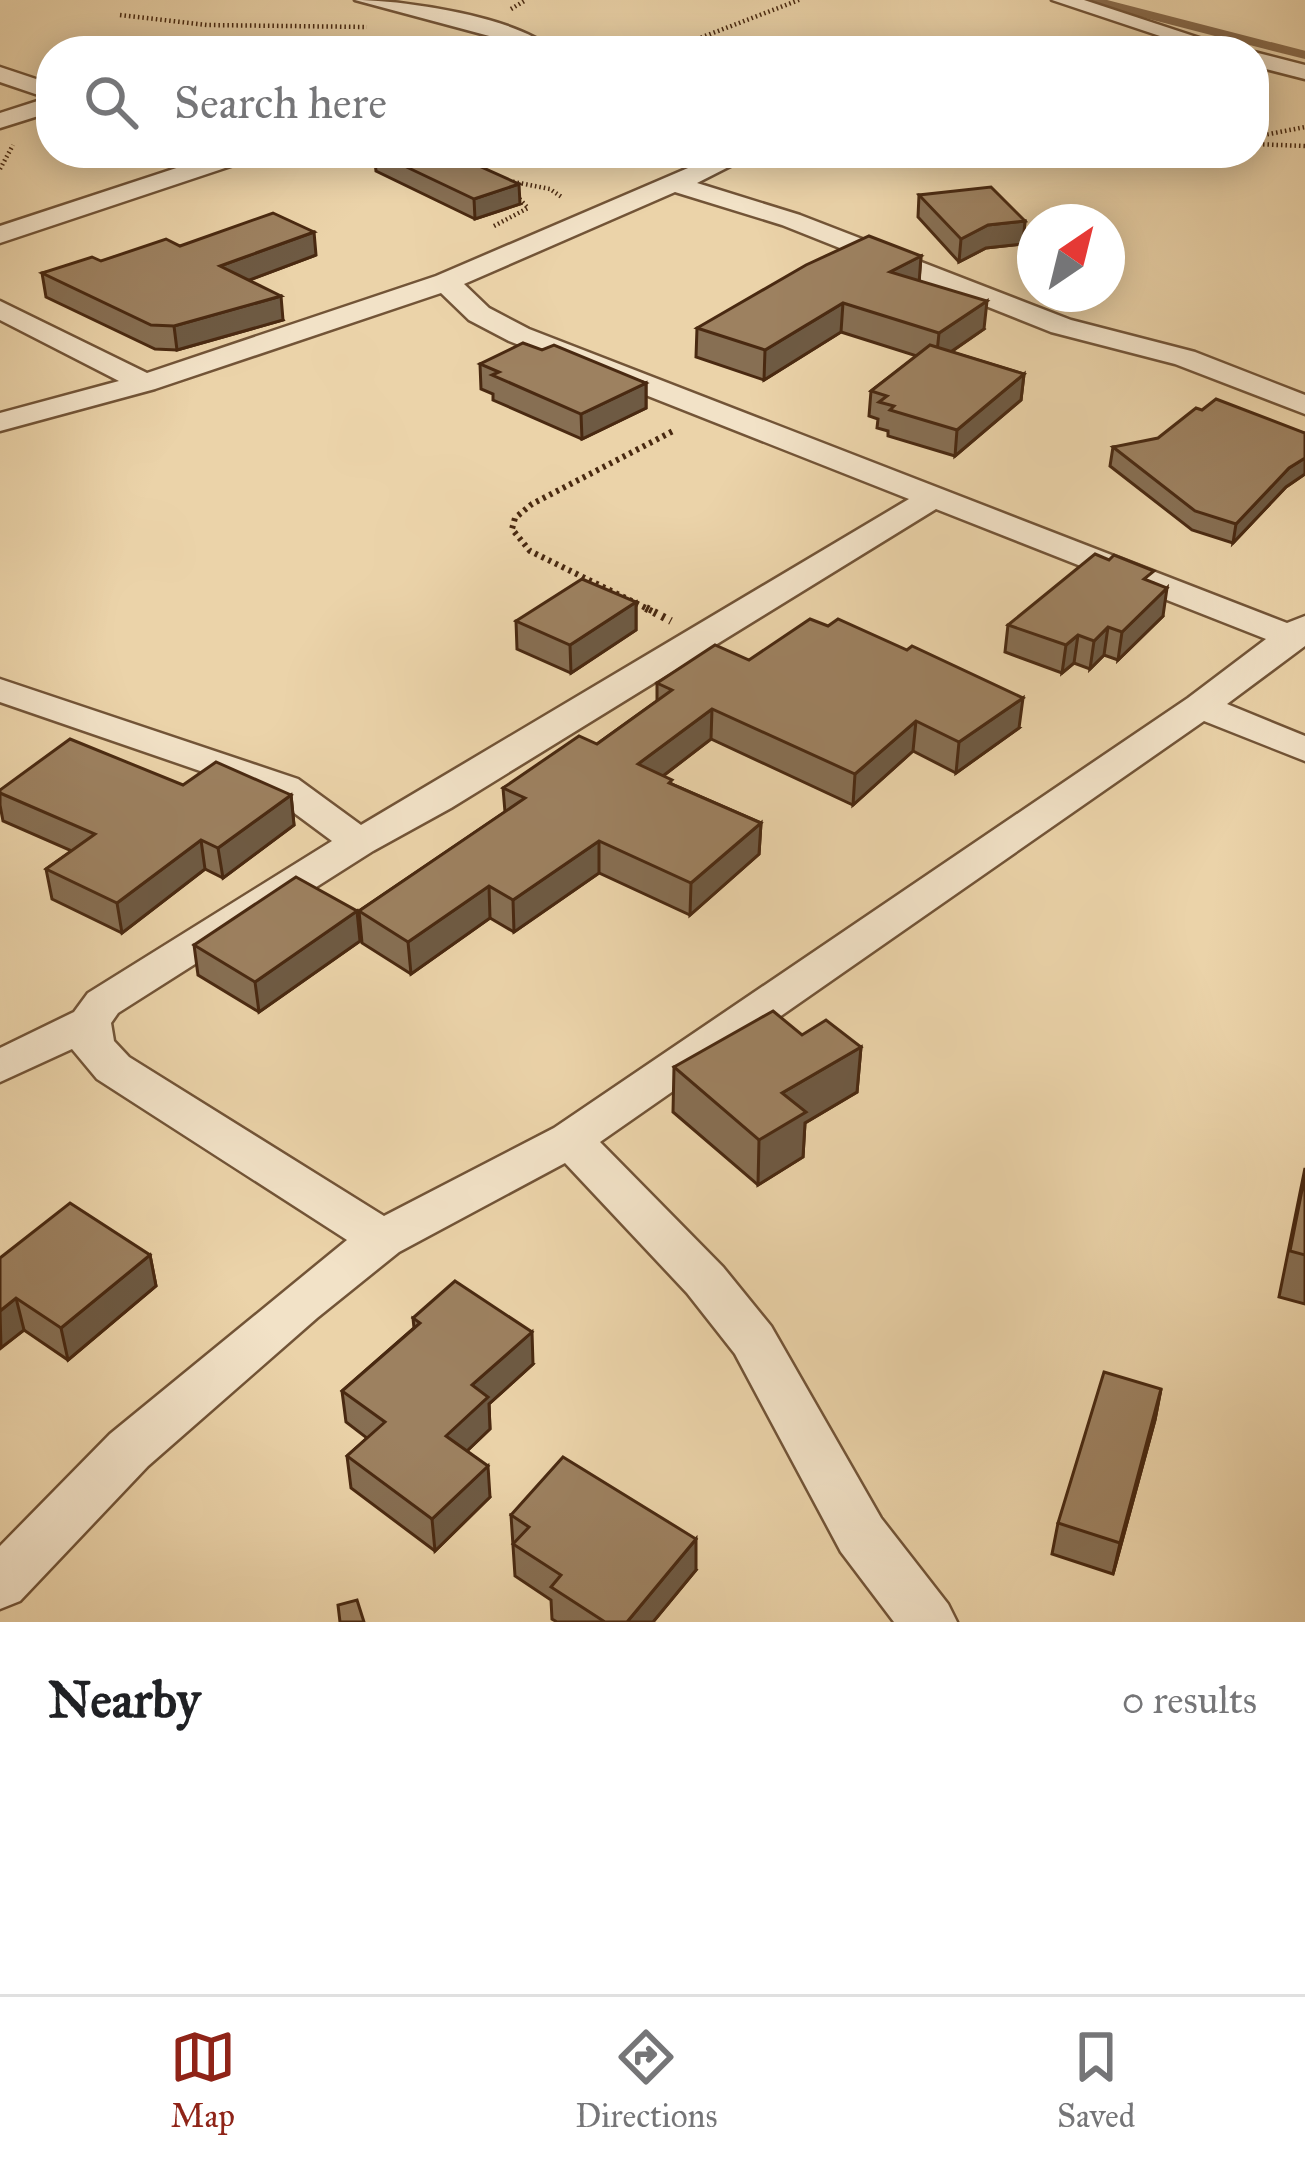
<!DOCTYPE html>
<style>
body{margin:0;font-family:"IM FELL Great Primer",serif;background:#f2f2f2;color:#202124}
.compass{position:absolute;left:1017px;top:204px;width:108px;height:108px;border-radius:50%;background:#fff;box-shadow:0 6px 30px #0003;rotate:35deg}
.list{margin:0;padding:0;list-style:none}
h2{display:flex;justify-content:space-between;align-items:center;height:156px;margin:0;padding:0 48px;font-size:51px}
h2 small{font-size:39px;font-weight:400;color:#757577}
.icon{flex:none;width:66px;height:66px;fill:none;stroke:currentColor;stroke-width:2;stroke-linecap:round;stroke-linejoin:round}
.map{position:relative;flex:none;width:1305px;height:1622px;overflow:hidden}
.search{position:absolute;background:#fff;box-shadow:0 6px 30px #0003;left:36px;right:36px;top:36px;height:132px;display:flex;align-items:center;gap:30px;box-sizing:border-box;padding:0 42px;border-radius:48px;color:#757577;font-size:45px}
.sheet{height:372px;background:#fff}
nav{display:flex;justify-content:space-around;align-items:center;box-sizing:border-box;height:168px;border-top:3px solid #e0e0e0;background:#fff;font-size:33px;color:#757577}
nav a{display:grid;justify-items:center;gap:6px}
nav .on{color:#8f2418}
.map>svg:first-child{display:block}
.lines{fill:none;stroke-linecap:round;stroke-linejoin:round}
.stream{stroke:#896c4d;stroke-width:8}
.street-casing{stroke:#725437;stroke-width:5}
.path-far2{stroke:#492911;stroke-width:4.5;stroke-dasharray:1.5 3;stroke-linecap:butt}
.path-far1{stroke:#492911;stroke-width:6;stroke-dasharray:3 4.5;stroke-linecap:butt}
.path{stroke:#492911;stroke-width:8;stroke-dasharray:3 6;stroke-linecap:butt}
.street{fill:#f2e2c7;fill-rule:evenodd}
.wall{fill:#876f53;stroke:#492911;stroke-width:3}
.shaded-wall{fill:#6e5a43;stroke:#492911;stroke-width:3}
.building{fill:#9d8160;stroke:#492911;stroke-width:3}
</style>
<div class="map">
<svg width="1305" height="1622" viewBox="0 0 1305 1622">
<rect width="100%" height="100%" fill="#ebd3a9"/>
<filter id="stains"><feTurbulence type="fractalNoise" baseFrequency=".00167" numOctaves="4"/><feColorMatrix values="0 0 0 0 .2 0 0 0 0 .09 0 0 0 0 .02 0 0 0 .5 -.17"/></filter>
<radialGradient id="worn" r=".72"><stop offset=".6" stop-color="#630" stop-opacity="0"/><stop offset="1" stop-color="#630" stop-opacity=".3"/></radialGradient>
<g class="lines">
<polyline class="stream" points="1091,0 1305,55"/>
<defs>
<g id="street">
<path d="M355 0C403 0 519 17 554 51H527L508 41Z"/>
<polygon points="1052,0 1084,0 1239,51 1205,51"/>
<polygon points="1254,52 1305,65 1305,79 1254,66"/>
<polygon points="0,67 51,84 51,112 0,128 0,113 47,98 0,82"/>
<polygon points="222,153 258,153 255,158 0,243 0,226"/>
<path d="M723 153H756L697 183 800 215 1071 320 1195 352 1305 395V414L1175 364 1051 332 782 225 675 192 464 284 489 308 529 329 1287 623 1305 616V646L1227 704 1305 736V761L1204 721 600 1142 723 1267 771 1326 881 1518 948 1604 957 1622H894L841 1552 735 1354 687 1293 565 1163 399 1252 317 1318 148 1466 20 1601 0 1609V1546L110 1434 347 1240 97 1079 72 1049 0 1082V1048L74 1012 88 993 332 841 270 795 0 702V679L298 779 361 825 909 499 509 341 469 320 441 293 155 389 0 431V413L119 381 0 320V301L147 373 436 276ZM936 509 1266 639 1188 698 554 1128 384 1216 129 1057 114 1041 111 1023 118 1013 373 851 451 808Z"/>
</g>
</defs>
<use href="#street" class="street-casing"/>
<g class="path-far2">
<polyline points="511,9 526,0"/>
<polyline points="120,15 207,25 367,27"/>
<polyline points="649,51 679,46 799,0"/>
<polyline points="1254,137 1305,127"/>
<polyline points="1254,144 1305,146"/>
<polyline points="469,153 478,172"/>
<polyline points="0,169 13,145"/>
<polyline points="504,180 550,189 563,198"/>
<polyline points="494,226 528,208 514,193"/>
</g>
<polyline class="path-far1" points="652,611 530,551 512,529 515,518 532,504 675,430"/>
<polyline class="path" points="646,608 671,621"/>
<use href="#street" class="street"/>
</g>
<g class="wall">
<polygon points="374,153 450,153 520,204 475,219 376,171"/>
<polygon points="919,195 1025,221 1023,244 986,248 959,262 918,217"/>
<polygon points="180,246 316,255 249,280 283,320 177,350 155,349 46,297 42,273"/>
<polygon points="921,256 919,281 984,329 951,352 1024,374 1021,400 955,456 888,436 888,431 877,428 878,419 869,416 871,391 917,356 841,332 764,380 696,357 697,328"/>
<polygon points="542,350 646,383 646,408 582,439 493,400 493,394 481,389 480,364"/>
<polygon points="1305,433 1305,474 1286,487 1233,543 1192,530 1110,466 1113,447"/>
<polygon points="1153,583 1163,616 1118,660 1104,655 1090,669 1074,663 1062,673 1005,652 1008,625"/>
<polygon points="636,602 636,630 571,673 517,649 516,621"/>
<polygon points="749,660 1019,728 956,773 913,751 853,805 711,739 663,776 672,784 761,823 759,854 690,915 599,873 514,932 490,918 411,974 362,943 359,911 505,812 503,788 597,744 657,701 657,683"/>
<polygon points="183,785 291,795 294,825 223,878 205,869 122,933 52,899 46,869 72,851 3,821 0,805 0,790"/>
<polygon points="357,911 360,941 259,1012 198,975 194,945"/>
<polygon points="802,1035 861,1047 857,1092 805,1123 803,1157 758,1185 673,1112 674,1067"/>
<polygon points="1305,1168 1305,1304 1279,1297"/>
<polygon points="150,1255 156,1286 68,1360 24,1330 0,1348 0,1258"/>
<polygon points="413,1318 533,1364 489,1404 490,1429 467,1451 490,1497 435,1551 351,1488 347,1456 367,1438 346,1422 342,1391 414,1328"/>
<polygon points="1161,1389 1155,1420 1113,1574 1052,1554 1058,1523"/>
<polygon points="511,1515 696,1570 653,1622 557,1622 552,1619 551,1600 515,1576"/>
</g>
<g class="shaded-wall">
<polygon points="519,184 520,204 475,219 474,199"/>
<polygon points="1025,221 1023,244 986,248 959,262 961,239 988,225"/>
<polygon points="314,232 316,255 223,290 220,266"/>
<polygon points="921,256 919,284 890,272"/>
<polygon points="281,296 283,320 177,350 174,326"/>
<polygon points="987,301 984,329 936,362 939,333"/>
<polygon points="843,303 841,332 764,380 765,350"/>
<polygon points="1024,374 1021,400 955,456 957,430"/>
<polygon points="646,383 646,408 582,439 581,414"/>
<polygon points="1305,458 1305,474 1286,487 1233,543 1236,524 1289,468"/>
<polygon points="1167,588 1163,616 1118,660 1122,632"/>
<polygon points="636,602 636,630 571,673 570,645"/>
<polygon points="1108,627 1104,655 1090,669 1094,641"/>
<polygon points="1078,635 1074,663 1062,673 1066,645"/>
<polygon points="1023,698 1019,728 956,773 959,742"/>
<polygon points="712,709 711,739 638,795 638,764"/>
<polygon points="916,721 913,751 853,805 855,774"/>
<polygon points="291,795 294,825 223,878 218,848"/>
<polygon points="761,823 759,854 690,915 691,883"/>
<polygon points="201,840 205,869 122,933 117,903"/>
<polygon points="599,841 599,873 514,932 513,900"/>
<polygon points="489,886 490,918 411,974 408,942"/>
<polygon points="357,911 360,941 259,1012 255,982"/>
<polygon points="861,1047 857,1092 805,1123 803,1157 758,1185 759,1140 782,1093"/>
<polygon points="150,1255 156,1286 68,1360 61,1328"/>
<polygon points="16,1298 24,1330 1,1348 0,1311"/>
<polygon points="532,1332 533,1364 489,1404 490,1429 449,1468 446,1436 472,1385"/>
<polygon points="1161,1389 1155,1420 1113,1574 1120,1543"/>
<polygon points="488,1466 490,1497 435,1551 432,1519"/>
<polygon points="696,1539 696,1570 653,1622 627,1622"/>
</g>
<g class="building">
<polygon points="377,153 450,153 519,184 474,199"/>
<polygon points="991,187 1025,221 988,225 961,239 919,195"/>
<polygon points="273,213 314,232 220,266 281,296 174,326 151,325 42,273 92,257 101,261 166,239 180,246"/>
<polygon points="869,236 921,256 890,272 987,301 939,333 843,303 765,350 697,328 806,265"/>
<polygon points="523,343 542,350 554,345 646,383 581,414 492,375 499,372 480,364"/>
<polygon points="930,345 1024,374 957,430 890,410 894,406 879,402 887,396 871,391"/>
<polygon points="1216,399 1305,433 1305,458 1289,468 1236,524 1195,511 1113,447 1158,438 1196,408 1202,410"/>
<polygon points="1095,554 1109,560 1114,555 1154,571 1144,579 1167,588 1122,632 1108,627 1094,641 1078,635 1066,645 1008,625"/>
<polygon points="582,579 636,602 570,645 516,621"/>
<polygon points="810,619 828,626 838,619 907,650 912,646 1023,698 959,742 916,721 855,774 712,709 638,764 672,780 669,783 761,823 691,883 599,841 513,900 489,886 408,942 359,911 525,798 503,788 579,736 597,744 672,690 657,683 715,645 749,660"/>
<polygon points="70,739 183,785 216,762 291,795 218,848 201,840 117,903 46,869 95,834 0,793 0,790"/>
<polygon points="296,877 357,911 255,982 194,945"/>
<polygon points="773,1011 802,1035 826,1020 861,1047 782,1093 806,1112 759,1140 674,1067"/>
<polygon points="1305,1175 1305,1255 1290,1251"/>
<polygon points="70,1203 150,1255 61,1328 16,1298 0,1311 0,1258"/>
<polygon points="455,1281 532,1332 472,1385 488,1397 446,1436 488,1466 432,1519 347,1456 385,1422 342,1391 420,1323 413,1318"/>
<polygon points="1104,1372 1161,1389 1120,1543 1058,1523"/>
<polygon points="563,1457 696,1539 627,1622 605,1622 551,1587 561,1575 513,1544 529,1527 511,1515"/>
<polygon points="357,1600 364,1622 340,1622 338,1605"/>
</g>
<rect width="100%" height="100%" filter="url(#stains)"/>
<rect width="100%" height="100%" fill="url(#worn)"/>
</svg>
<svg class="compass" viewBox="-18 -18 36 36"><path d="M0-13l5 13h-10z" fill="#e53935"/><path d="M0 13l5-13h-10z" fill="#757577"/></svg>
<div class="search"><svg class="icon" aria-label="search" viewBox="0 0 24 24"><circle cx="10" cy="10" r="6"/><path d="M15 15l6 6"/></svg>Search here</div>
</div>
<section class="sheet">
<h2>Nearby<small>0 results</small></h2>
<ul class="list">
</ul>
</section>
<nav>
<a class="on"><svg class="icon" aria-label="map" viewBox="0 0 24 24"><path d="M3 6l6-2 6 2 6-2v14l-6 2-6-2-6 2zM9 4v14M15 6v14"/></svg>Map</a>
<a><svg class="icon" aria-label="directions" viewBox="0 0 24 24"><path d="M12 3l9 9-9 9-9-9zM9 14v-3h6M13 9l2 2-2 2"/></svg>Directions</a>
<a><svg class="icon" aria-label="saved" viewBox="0 0 24 24"><path d="M7 4h10v16l-5-4-5 4z"/></svg>Saved</a>
</nav>
